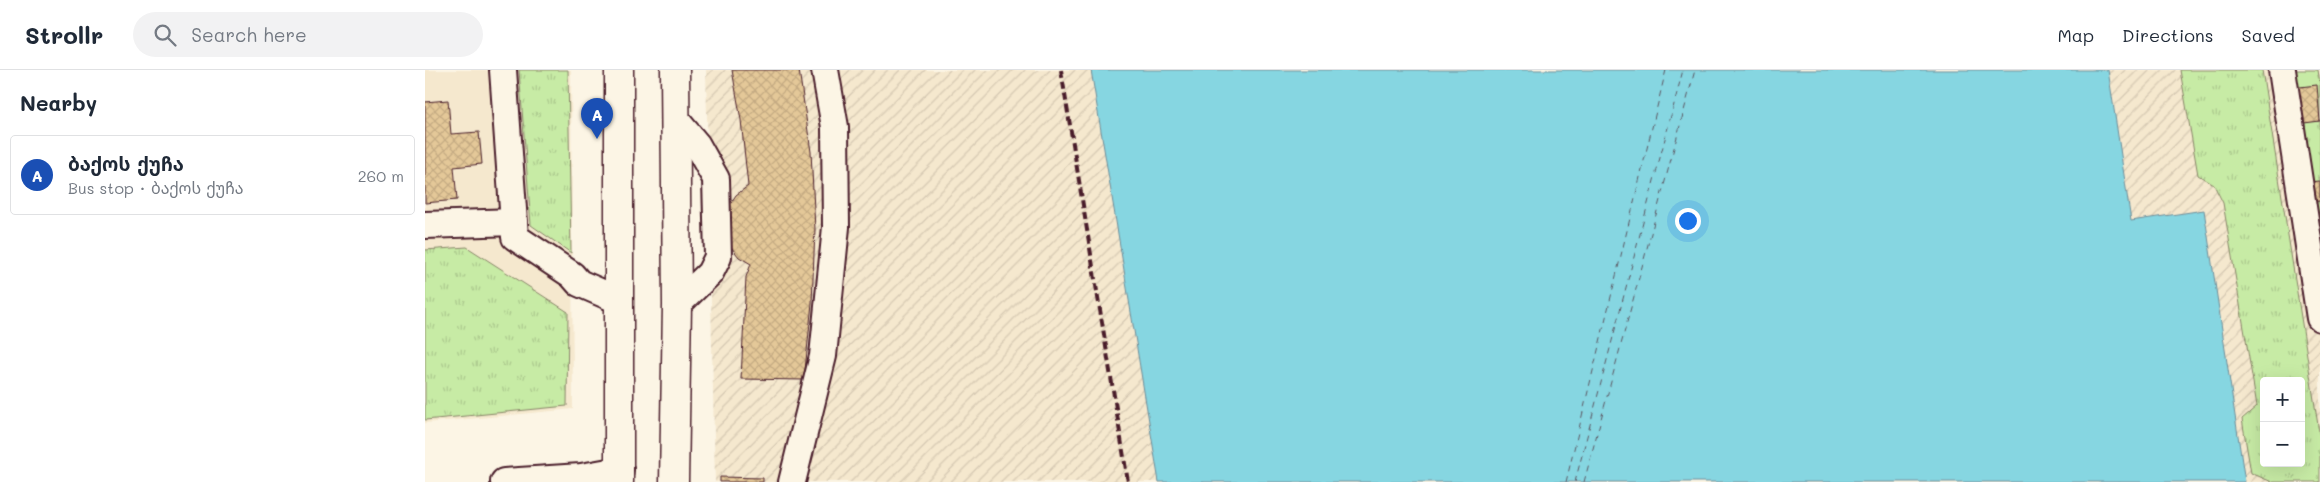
<!DOCTYPE html>
<meta charset="utf-8">
<style>
body{margin:0;font-family:Mali,"Noto Sans Georgian",sans-serif;background:#f2f2f3;color:#1f2937}
.controls{position:absolute;right:15px;bottom:15px;display:grid;overflow:hidden;border-radius:5px;box-shadow:0 5px 20px #0002}
.controls button{width:45px;height:45px;display:grid;place-items:center;padding:0;border:0;border-bottom:1px solid #e0e1e3;background:#fff;color:#1f2937;font:25px sans-serif}
.you{position:absolute;left:1262px;top:150px;width:18px;height:18px;margin:-12px;border:4px solid #fff;border-radius:50%;background:#1a73e8;box-shadow:0 0 0 8px #1a73e833}
.badge{display:grid;place-items:center;width:32px;height:32px;border-radius:50%;background:#111827;color:#fff;font-size:16px;font-weight:700}
.pin{position:absolute;translate:-50% -41px;filter:drop-shadow(0 1px 2px #0008)}
.pin::after{content:'';position:absolute;top:26px;width:18px;height:15px;background:inherit;clip-path:polygon(0 0,100% 0,50% 100%)}
.list{margin:0;padding:0;list-style:none}
h2{display:flex;justify-content:space-between;align-items:center;height:65px;margin:0;padding:0 20px;font-size:21px}
h2 small{font-size:16px;font-weight:400;color:#747a83}
.list li{display:grid;grid-template-columns:32px 1fr auto;gap:15px;align-items:center;box-sizing:border-box;height:80px;margin:0 10px 10px;padding:0 10px;border:1px solid #e0e1e3;border-radius:5px}
.list b{display:block;font-size:19px;white-space:nowrap}
.list p{margin:0;font-size:16px;white-space:nowrap;color:#747a83}
.list em{font-size:16px;font-style:normal;color:#747a83}
.icon{flex:none;width:28px;height:28px;fill:none;stroke:currentColor;stroke-width:2;stroke-linecap:round;stroke-linejoin:round}
.map{position:relative;flex:none;width:1895px;height:412px;overflow:hidden}
header{display:flex;align-items:center;gap:30px;box-sizing:border-box;height:70px;padding:0 25px;background:#fff;border-bottom:1px solid #e0e1e3}
header strong{font-size:24px}
nav{display:flex;gap:28px;margin-inline-start:auto;font-size:18px}
.search{width:350px;height:45px;background:#f2f2f3;display:flex;align-items:center;gap:12px;box-sizing:border-box;padding:0 18px;border-radius:28px;color:#747a83;font-size:19px}
main{display:flex}
aside{flex:1;background:#fff}
.map>svg:first-child{display:block}
.built{fill:#f5e8ce}
.industrial{fill:url(#industrial-furrows);fill-rule:evenodd}
.grass{fill:url(#grass-tufts);stroke:#888568;fill-rule:evenodd}
.water{fill:#86d6e1;stroke:#6e8d98}
.lines{fill:none;stroke-linecap:round;stroke-linejoin:round}
.ferry{stroke:#5c5662;stroke-width:1;stroke-dasharray:6 5;stroke-linecap:butt}
.building{fill:url(#building-cross-hatch);stroke:#4a1f2b}
.minor-casing{stroke:#4a1f2b;stroke-width:30}
.major-casing{stroke:#4a1f2b;stroke-width:31}
.minor{stroke:#fcf5e5;stroke-width:26}
.major{stroke:#fcf5e5;stroke-width:28}
.rail{stroke:#4a1f2b;stroke-width:4;stroke-dasharray:8 4;stroke-linecap:butt}
</style>
<header>
<strong>Strollr</strong>
<div class="search"><svg class="icon" aria-label="search" viewBox="0 0 24 24"><circle cx="10" cy="10" r="6"/><path d="M15 15l6 6"/></svg>Search here</div>
<nav><a>Map</a><a>Directions</a><a>Saved</a></nav>
</header>
<main>
<aside>
<h2>Nearby<small></small></h2>
<ul class="list">
<li><span class="badge" style="background:#1a4fb4">A</span><div><b>ბაქოს ქუჩა</b><p>Bus stop · ბაქოს ქუჩა</p></div><em>260 m</em></li>
</ul>
</aside>
<div class="map">
<svg width="1895" height="412" viewBox="0 0 1895 412">
<defs>
<pattern id="industrial-furrows" width="10" height="10" patternUnits="userSpaceOnUse" patternTransform="scale(1.25)"><rect width="10" height="10" fill="#f5e8ce"/><path d="M-1 1l2-2M0 10L10 0M9 11l2-2" fill="none" stroke="#d4c7b1"/></pattern>
<pattern id="grass-tufts" width="24" height="20" patternUnits="userSpaceOnUse" patternTransform="scale(1.25)"><rect width="24" height="20" fill="#c7eba5"/><path d="M3 7l-1-3M5 7V3M7 7l1-3M15 17l-1-3M17 17v-4M19 17l1-3" fill="none" stroke="#acc98e"/></pattern>
<pattern id="building-cross-hatch" width="8" height="8" patternUnits="userSpaceOnUse" patternTransform="scale(1.25)"><rect width="8" height="8" fill="#e4c898"/><path d="M0 0l8 8M0 8l8-8" fill="none" stroke="#c5ab83"/></pattern>
</defs>
<rect width="100%" height="100%" fill="#fcf5e5"/>
<filter id="ink" filterUnits="userSpaceOnUse"><feTurbulence type="fractalNoise" baseFrequency=".02" numOctaves="2"/><feDisplacementMap in="SourceGraphic" scale="10" xChannelSelector="R" yChannelSelector="G"/><feConvolveMatrix kernelMatrix="1 2 1 2 8 2 1 2 1" color-interpolation-filters="sRGB"/></filter>
<g filter="url(#ink)">
<polygon class="built" points="0,0 146,0 148,339 0,353"/>
<g class="industrial">
<polygon points="281,0 666,0 734,412 290,412"/>
<path d="M1683 0H1895V412H1820L1779 140 1706 151ZM1839 311H1876V393H1839Z"/>
</g>
<g class="grass">
<polygon points="94,0 143,0 146,183 106,155"/>
<path d="M1755 0H1837L1895 368V412H1847L1826 403 1817 349 1832 336 1798 133 1789 115 1773 105ZM1839 311H1876V393H1839Z"/>
<polygon points="1857,0 1893,0 1895,13 1895,157 1881,156"/>
<polygon points="42,177 143,242 142,336 0,350 0,180"/>
</g>
<polygon class="water" points="666,0 1683,0 1706,151 1779,140 1820,412 734,412"/>
<g class="lines">
<g class="ferry">
<polyline points="1141,412 1241,0"/>
<polyline points="1150,412 1258,0"/>
<polyline points="1159,412 1270,0"/>
</g>
</g>
<g class="building">
<polygon points="307,0 374,0 386,82 390,159 387,233 379,310 316,309 321,207 326,194 314,187 306,177 303,137 311,125 323,116 316,50"/>
<polygon points="1892,15 1895,51 1871,54 1866,18"/>
<polygon points="23,30 26,64 54,62 57,94 29,97 32,130 0,133 0,32"/>
<polygon points="1895,111 1895,131 1884,132 1882,112"/>
<polygon points="295,407 338,408 338,412 295,412"/>
</g>
<g class="lines">
<defs>
<g id="minor">
<polyline points="78,0 90,167 147,205 154,213 193,230"/>
<polyline points="1857,0 1895,248"/>
<polyline points="250,49 272,75 291,109 293,187 285,203 252,235"/>
<polyline points="0,155 89,152"/>
<polyline points="79,412 156,407 195,400"/>
<polyline points="367,412 398,286 411,157 410,57 400,0"/>
</g>
<g id="major">
<polyline points="194,0 194,412"/>
<polyline points="249,412 252,235 250,0"/>
</g>
</defs>
<use href="#minor" class="minor-casing"/>
<use href="#major" class="major-casing"/>
<use href="#minor" class="minor"/>
<use href="#major" class="major"/>
<polyline class="rail" points="636,0 703,412"/>
</g>
</g>
</svg>
<div class="controls">
<button>+</button>
<button>−</button>
</div>
<div class="you"></div>
<div class="pin badge" style="left:172px;top:69px;background:#1a4fb4">A</div>
</div>
</main>
